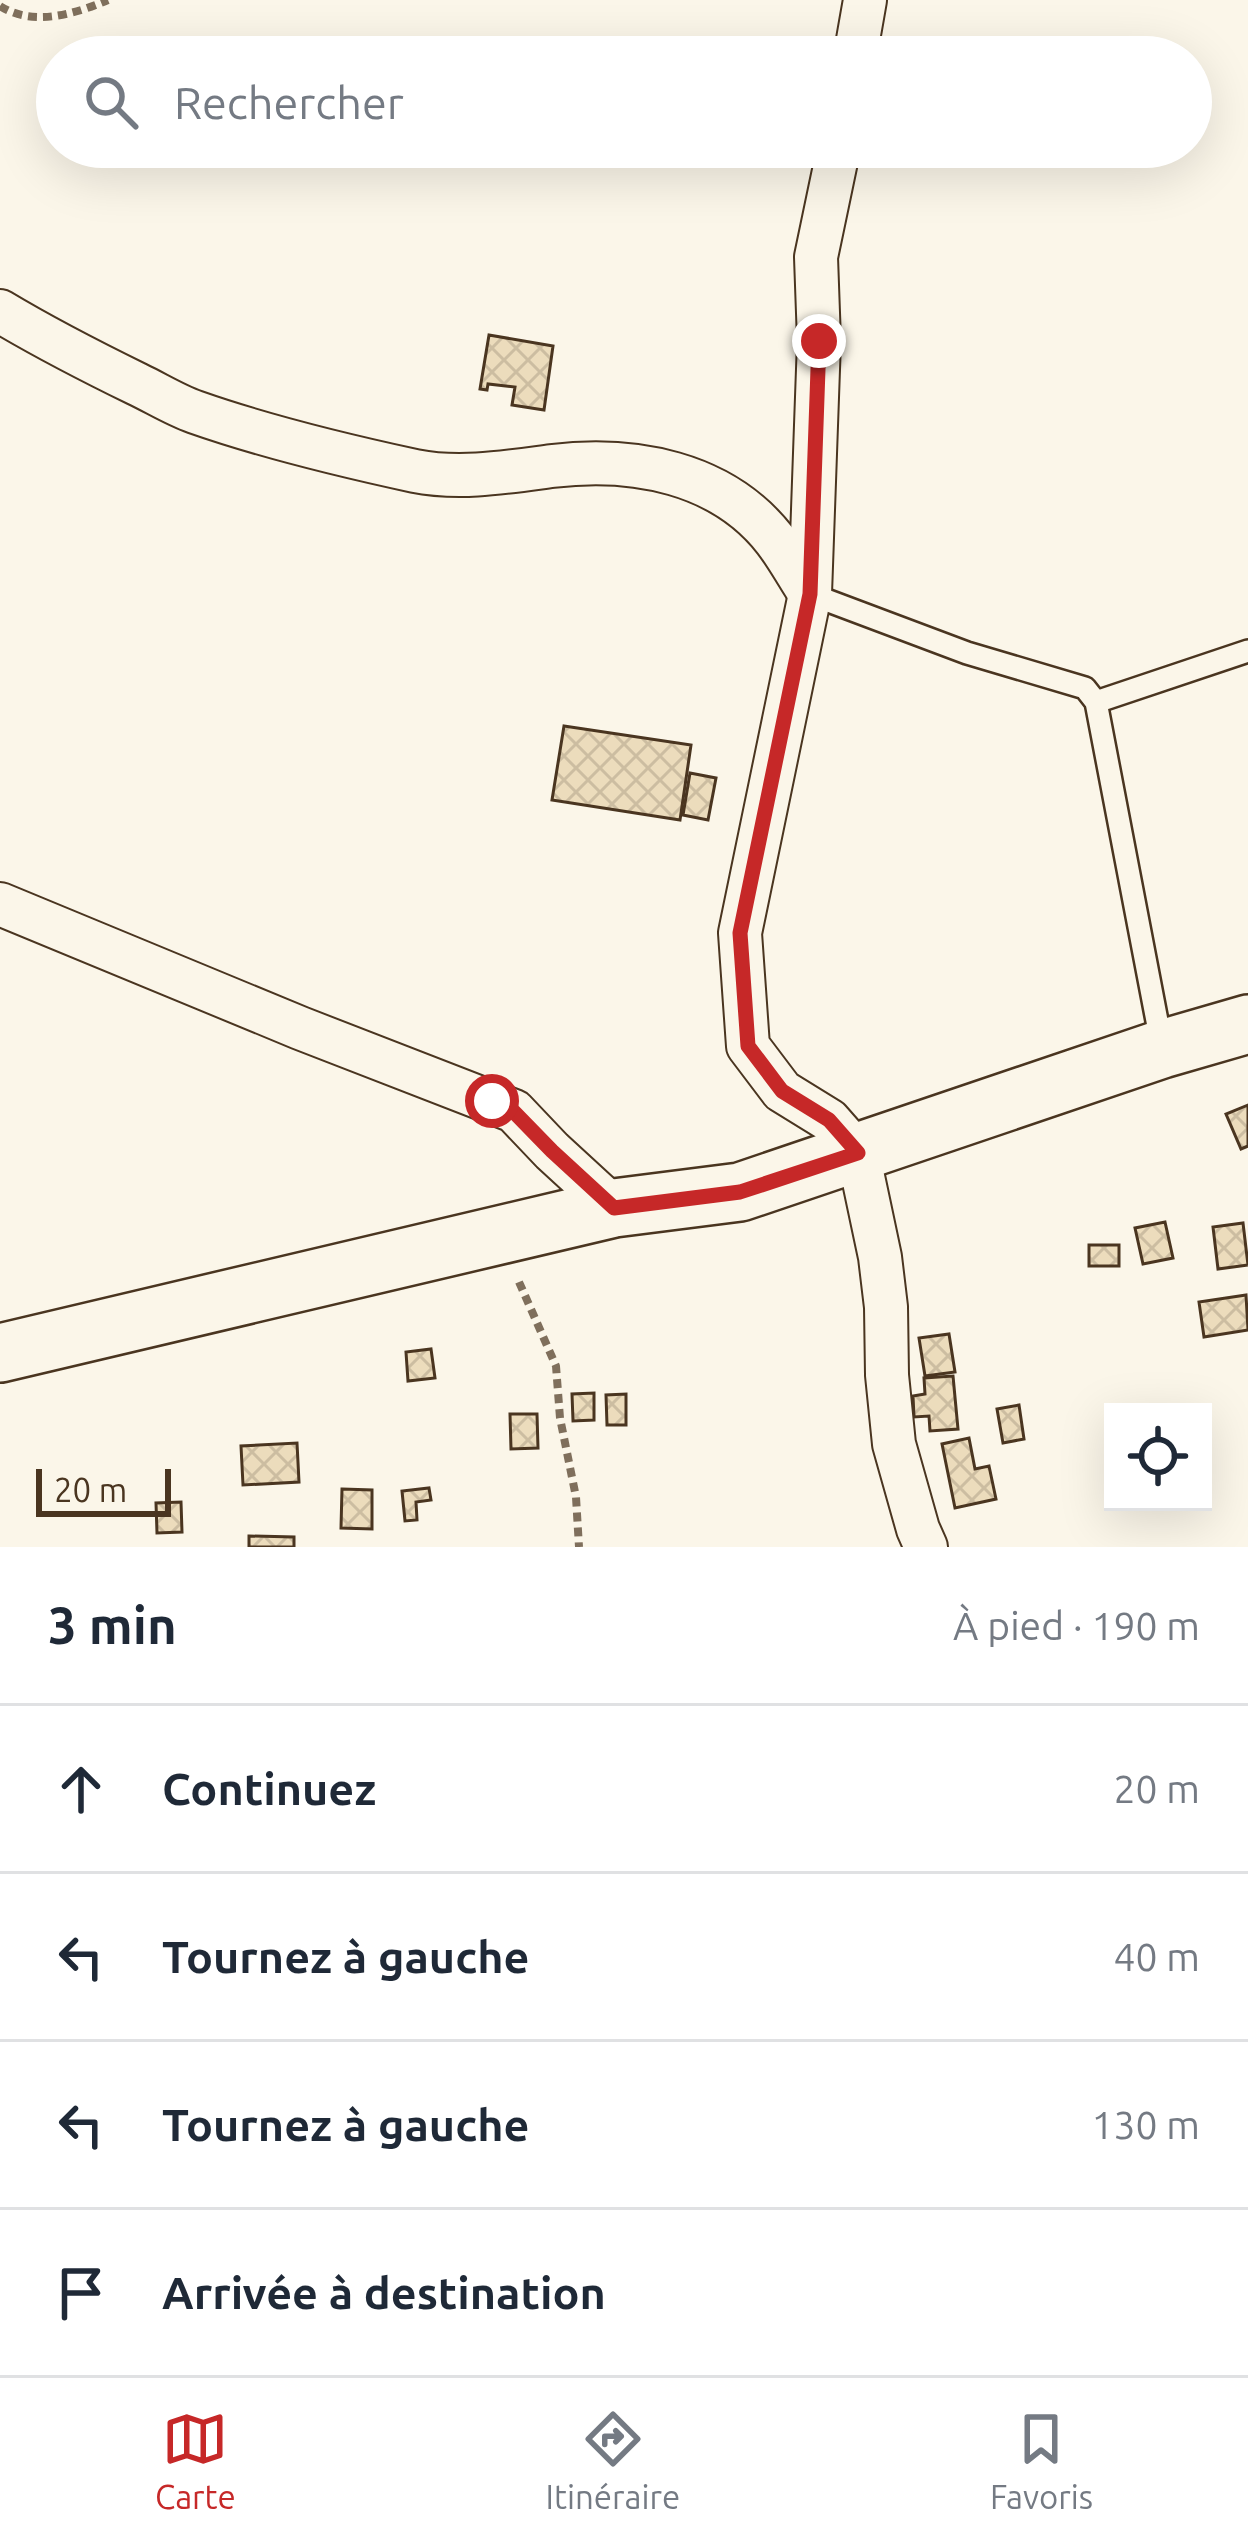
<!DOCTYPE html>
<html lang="fr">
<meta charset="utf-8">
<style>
body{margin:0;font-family:Ubuntu,sans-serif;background:#f2f2f3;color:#1f2937}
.controls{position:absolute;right:36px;bottom:36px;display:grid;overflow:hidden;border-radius:0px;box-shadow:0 12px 48px #0002}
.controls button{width:108px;height:108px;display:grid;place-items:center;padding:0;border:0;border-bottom:3px solid #e0e1e3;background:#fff;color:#1f2937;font:60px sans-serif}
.scale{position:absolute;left:36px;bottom:30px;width:135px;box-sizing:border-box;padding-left:12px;border:6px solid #4a3520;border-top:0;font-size:33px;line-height:42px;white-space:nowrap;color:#4a3520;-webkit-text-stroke:9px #fbf6e9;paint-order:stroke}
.stop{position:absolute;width:36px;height:36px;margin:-27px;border:9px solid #c62828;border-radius:50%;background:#fff}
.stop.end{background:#c62828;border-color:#fff;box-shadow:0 3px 12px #0008}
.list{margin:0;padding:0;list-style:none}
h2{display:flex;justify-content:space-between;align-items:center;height:156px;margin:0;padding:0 48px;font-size:51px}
h2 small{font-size:39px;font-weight:400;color:#747a83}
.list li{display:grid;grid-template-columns:78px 1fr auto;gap:36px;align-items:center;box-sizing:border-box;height:168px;padding:0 48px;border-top:3px solid #e0e1e3}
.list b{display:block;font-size:45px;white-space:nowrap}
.list em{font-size:39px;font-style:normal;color:#747a83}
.icon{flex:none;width:66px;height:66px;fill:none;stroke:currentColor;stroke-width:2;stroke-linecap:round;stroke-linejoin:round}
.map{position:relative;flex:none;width:1248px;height:1547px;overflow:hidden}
.search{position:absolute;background:#fff;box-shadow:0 12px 48px #0002;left:36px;right:36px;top:36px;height:132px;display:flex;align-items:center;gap:30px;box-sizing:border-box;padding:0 42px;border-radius:66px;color:#747a83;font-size:45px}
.sheet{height:828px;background:#fff}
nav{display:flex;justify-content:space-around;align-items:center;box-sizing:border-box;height:168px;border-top:3px solid #e0e1e3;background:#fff;font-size:33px;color:#747a83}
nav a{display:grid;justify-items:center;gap:6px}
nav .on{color:#c62828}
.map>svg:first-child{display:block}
.building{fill:url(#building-cross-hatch);stroke:#4a3520;stroke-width:3}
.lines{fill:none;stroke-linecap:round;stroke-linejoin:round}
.lane-casing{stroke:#4a3520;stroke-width:26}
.street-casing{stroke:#4a3520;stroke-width:46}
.secondary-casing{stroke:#4a3520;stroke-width:62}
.path{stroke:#7f6f5c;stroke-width:8;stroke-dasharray:9 6;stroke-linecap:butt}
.lane{stroke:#fbf6e9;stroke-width:21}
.street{stroke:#fbf6e9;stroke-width:42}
.secondary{stroke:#fbf6e9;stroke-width:57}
.route{stroke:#c62828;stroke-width:15}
</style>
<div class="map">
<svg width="1248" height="1547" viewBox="0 0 1248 1547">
<defs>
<pattern id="building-cross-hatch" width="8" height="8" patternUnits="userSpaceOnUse" patternTransform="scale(3)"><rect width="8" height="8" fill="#ecdcbc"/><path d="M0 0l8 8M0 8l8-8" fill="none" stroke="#ccbda1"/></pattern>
</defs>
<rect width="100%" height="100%" fill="#fbf6e9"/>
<g class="building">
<polygon points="489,335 553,346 544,410 512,405 515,387 488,384 487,390 480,389"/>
<polygon points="564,726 691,745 680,820 552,800"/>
<polygon points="690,773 716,778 708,820 683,815"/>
<polygon points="1248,1105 1248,1146 1241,1149 1226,1114"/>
<polygon points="1165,1222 1173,1258 1143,1264 1135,1228"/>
<polygon points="1243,1223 1248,1265 1218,1269 1213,1227"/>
<rect x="1089" y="1245" width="30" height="21"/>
<polygon points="1246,1295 1248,1330 1204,1337 1199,1302"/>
<polygon points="949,1334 955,1372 925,1376 919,1338"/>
<polygon points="431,1349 435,1378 408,1381 406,1352"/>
<polygon points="953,1376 958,1429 930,1431 929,1416 914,1417 913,1396 925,1394 924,1378"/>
<polygon points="594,1393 594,1420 573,1421 572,1394"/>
<polygon points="626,1394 626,1425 607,1425 606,1395"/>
<polygon points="1019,1405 1024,1439 1003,1443 997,1409"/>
<polygon points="510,1414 537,1414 538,1448 511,1449"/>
<polygon points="969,1438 975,1469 989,1466 996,1499 955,1508 942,1444"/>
<polygon points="297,1443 299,1482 243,1485 241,1446"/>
<polygon points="429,1488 431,1500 416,1502 417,1520 405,1521 402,1491"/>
<polygon points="342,1489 372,1490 372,1529 341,1528"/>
<polygon points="181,1502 182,1532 157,1533 156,1503"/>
<polygon points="249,1536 294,1537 294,1547 249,1547"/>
</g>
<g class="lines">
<defs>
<g id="lane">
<polyline points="810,594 967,653 1085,688 1096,702 1162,1047"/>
<polyline points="1096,702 1248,651"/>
</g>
<g id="street">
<polyline points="855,57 865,0"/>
<polyline points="839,147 816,257 819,341 810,594 740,933 748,1046 782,1091 829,1120 858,1153 880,1257 886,1307 887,1375 894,1444 918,1529 926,1547"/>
<path d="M0 311C45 338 90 361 137 384 156 393 175 405 195 412 266 437 341 455 415 471 460 480 507 472 552 466 633 456 722 472 775 540 788 557 798 576 810 594"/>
<polyline points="0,904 300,1028 514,1111 552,1151 614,1208"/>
</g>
<polyline id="secondary" points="0,1353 614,1208 740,1192 1162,1049 1248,1024"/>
</defs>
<use href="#lane" class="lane-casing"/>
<use href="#street" class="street-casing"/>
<use href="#secondary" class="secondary-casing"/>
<g class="path">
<path d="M0 6C33 27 75 14 108 0"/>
<polyline points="519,1282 556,1366 560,1418 576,1497 579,1547"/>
</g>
<use href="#lane" class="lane"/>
<use href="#street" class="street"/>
<use href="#secondary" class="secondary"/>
</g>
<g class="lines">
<polyline class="route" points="492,1101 514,1112 552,1151 614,1208 740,1192 858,1153 829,1120 782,1091 748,1046 740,933 810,594 819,341"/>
</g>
</svg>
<div class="controls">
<button><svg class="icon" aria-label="locate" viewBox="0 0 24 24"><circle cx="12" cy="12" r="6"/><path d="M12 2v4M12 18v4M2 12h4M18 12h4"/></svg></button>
</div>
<div class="scale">20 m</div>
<div class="stop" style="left:492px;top:1101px"></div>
<div class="stop end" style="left:819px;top:341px"></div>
<div class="search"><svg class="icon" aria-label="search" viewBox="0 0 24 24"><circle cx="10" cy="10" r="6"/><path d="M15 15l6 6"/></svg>Rechercher</div>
</div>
<section class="sheet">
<h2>3 min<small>À pied · 190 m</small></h2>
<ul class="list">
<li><svg class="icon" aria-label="ahead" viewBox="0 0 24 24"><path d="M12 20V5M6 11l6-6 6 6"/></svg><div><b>Continuez</b></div><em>20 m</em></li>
<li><svg class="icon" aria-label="left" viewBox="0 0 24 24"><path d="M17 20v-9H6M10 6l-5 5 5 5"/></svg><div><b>Tournez à gauche</b></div><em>40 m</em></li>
<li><svg class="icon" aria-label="left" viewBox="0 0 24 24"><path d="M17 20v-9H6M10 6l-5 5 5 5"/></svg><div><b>Tournez à gauche</b></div><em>130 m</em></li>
<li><svg class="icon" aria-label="arrive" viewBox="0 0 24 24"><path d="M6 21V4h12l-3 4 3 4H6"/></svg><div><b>Arrivée à destination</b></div></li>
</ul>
</section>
<nav>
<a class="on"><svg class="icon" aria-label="map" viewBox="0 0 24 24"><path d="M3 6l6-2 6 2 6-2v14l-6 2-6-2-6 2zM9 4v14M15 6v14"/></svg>Carte</a>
<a><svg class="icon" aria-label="directions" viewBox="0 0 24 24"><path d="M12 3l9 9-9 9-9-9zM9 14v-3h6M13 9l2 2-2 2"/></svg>Itinéraire</a>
<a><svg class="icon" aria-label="saved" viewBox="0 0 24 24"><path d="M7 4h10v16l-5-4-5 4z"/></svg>Favoris</a>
</nav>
